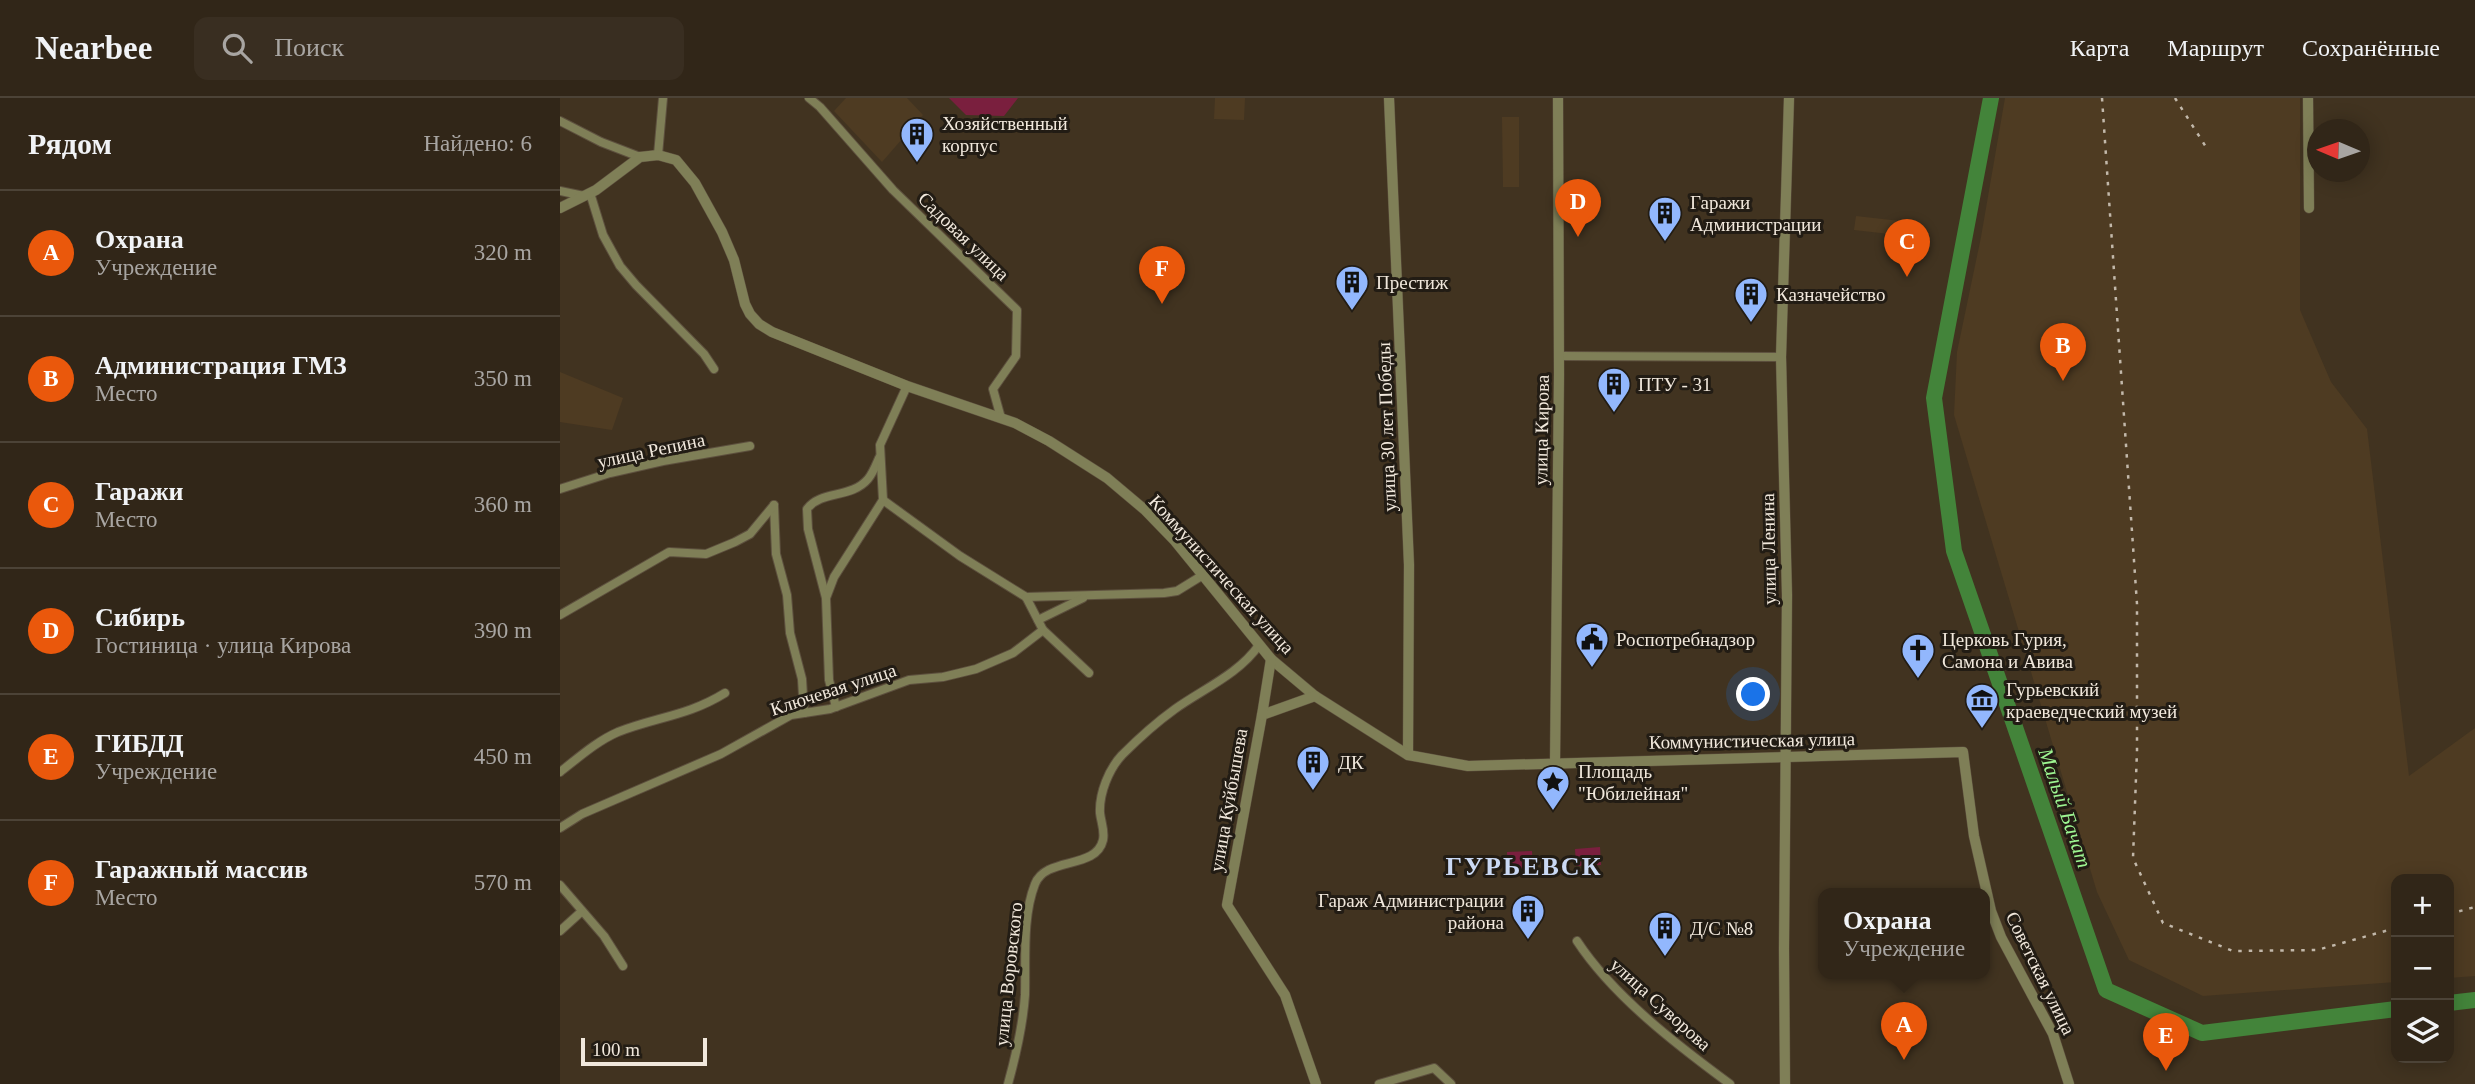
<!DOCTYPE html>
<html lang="ru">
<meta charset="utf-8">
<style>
body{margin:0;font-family:"Times New Roman",serif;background:#392e21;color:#f1f3f6}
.controls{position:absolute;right:21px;bottom:21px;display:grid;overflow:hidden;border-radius:14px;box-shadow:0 4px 18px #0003}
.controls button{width:63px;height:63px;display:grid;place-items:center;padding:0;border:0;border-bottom:2px solid #4c4337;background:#312618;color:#f1f3f6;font:35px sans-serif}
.compass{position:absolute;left:1747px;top:21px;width:63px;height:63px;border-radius:50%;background:#312618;box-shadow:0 4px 18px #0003;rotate:272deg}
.scale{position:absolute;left:21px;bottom:18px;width:126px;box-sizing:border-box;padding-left:7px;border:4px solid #f1e8dc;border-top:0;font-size:19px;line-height:24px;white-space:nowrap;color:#f1e8dc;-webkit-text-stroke:5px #221c14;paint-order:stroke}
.you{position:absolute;left:1194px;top:597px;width:24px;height:24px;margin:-18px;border:5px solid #fff;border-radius:50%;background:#1a73e8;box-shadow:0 0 0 10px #1a73e833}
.badge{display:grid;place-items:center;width:46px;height:46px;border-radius:50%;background:#ea580c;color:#fff;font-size:23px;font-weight:700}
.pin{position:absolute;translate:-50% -58px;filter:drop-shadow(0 2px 4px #0008)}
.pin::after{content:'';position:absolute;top:37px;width:24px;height:21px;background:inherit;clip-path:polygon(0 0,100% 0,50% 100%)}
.popup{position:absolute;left:1258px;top:790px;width:172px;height:91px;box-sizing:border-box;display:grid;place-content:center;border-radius:14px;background:#312618;filter:drop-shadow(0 2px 5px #0005);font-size:23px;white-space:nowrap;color:#a8a5a2}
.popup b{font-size:26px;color:#f1f3f6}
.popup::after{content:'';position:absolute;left:50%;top:100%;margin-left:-14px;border:14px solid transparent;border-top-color:#312618}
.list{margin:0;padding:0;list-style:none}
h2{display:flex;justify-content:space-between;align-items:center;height:91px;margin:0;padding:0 28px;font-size:30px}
h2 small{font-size:23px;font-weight:400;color:#a8a5a2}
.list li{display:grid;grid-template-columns:46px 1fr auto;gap:21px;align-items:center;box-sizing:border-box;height:126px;padding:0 28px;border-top:2px solid #4c4337}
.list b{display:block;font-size:26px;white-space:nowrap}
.list p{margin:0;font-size:23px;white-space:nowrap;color:#a8a5a2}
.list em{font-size:23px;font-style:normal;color:#a8a5a2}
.icon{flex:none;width:38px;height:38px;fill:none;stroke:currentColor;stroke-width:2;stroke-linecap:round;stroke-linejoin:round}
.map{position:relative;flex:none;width:1915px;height:986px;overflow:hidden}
header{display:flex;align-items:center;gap:42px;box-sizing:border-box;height:98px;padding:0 35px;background:#312618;border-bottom:2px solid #4c4337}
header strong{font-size:33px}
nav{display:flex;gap:38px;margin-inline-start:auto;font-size:24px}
.search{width:490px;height:63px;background:#392e21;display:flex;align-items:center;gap:18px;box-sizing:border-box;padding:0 24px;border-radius:14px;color:#a8a5a2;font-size:26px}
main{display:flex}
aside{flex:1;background:#312618}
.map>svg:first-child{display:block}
.built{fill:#4e3b22}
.green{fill:#7a1f3e}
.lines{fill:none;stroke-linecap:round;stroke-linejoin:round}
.river{stroke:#43843a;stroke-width:16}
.minor-casing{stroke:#5d503e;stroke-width:10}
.tertiary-casing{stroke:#5d503e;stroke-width:11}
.minor{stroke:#7f7f57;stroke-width:8}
.tertiary{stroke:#7f7f57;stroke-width:10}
.rail{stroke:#c2b8aa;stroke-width:2.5;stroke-dasharray:3.5 7;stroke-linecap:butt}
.labels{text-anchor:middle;stroke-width:6;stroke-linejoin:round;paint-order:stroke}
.poi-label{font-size:19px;fill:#f1e8dc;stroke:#221c14;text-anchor:start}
.street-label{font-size:19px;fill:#f1e8dc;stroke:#221c14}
.water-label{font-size:21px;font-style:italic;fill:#9df491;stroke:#221c14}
.district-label{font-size:26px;font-weight:bold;letter-spacing:2px;fill:#cad9f4;stroke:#221c14}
</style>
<header>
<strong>Nearbee</strong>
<div class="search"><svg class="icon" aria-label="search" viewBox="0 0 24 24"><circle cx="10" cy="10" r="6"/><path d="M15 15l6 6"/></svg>Поиск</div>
<nav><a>Карта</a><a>Маршрут</a><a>Сохранённые</a></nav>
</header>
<main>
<aside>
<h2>Рядом<small>Найдено: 6</small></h2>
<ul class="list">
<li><span class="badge">A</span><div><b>Охрана</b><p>Учреждение</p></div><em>320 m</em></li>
<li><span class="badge">B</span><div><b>Администрация ГМЗ</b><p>Место</p></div><em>350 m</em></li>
<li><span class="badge">C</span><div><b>Гаражи</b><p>Место</p></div><em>360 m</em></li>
<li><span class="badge">D</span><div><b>Сибирь</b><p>Гостиница · улица Кирова</p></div><em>390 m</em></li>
<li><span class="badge">E</span><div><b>ГИБДД</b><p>Учреждение</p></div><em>450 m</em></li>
<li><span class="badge">F</span><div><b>Гаражный массив</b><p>Место</p></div><em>570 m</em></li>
</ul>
</aside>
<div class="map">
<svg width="1915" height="986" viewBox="0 0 1915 986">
<rect width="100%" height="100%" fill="#413320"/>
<g class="built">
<polygon points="286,0 347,0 363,17 322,64 274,13"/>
<polygon points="655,0 685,0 684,22 654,21"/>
<polygon points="1445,0 1740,0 1740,212 1771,284 1807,331 1849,678 1915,630 1915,878 1889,880 1889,781 1836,781 1836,884 1643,898 1569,862 1537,794 1394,317 1397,254 1421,139"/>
<polygon points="959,19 959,89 943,89 942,19"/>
<polygon points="1296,118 1349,124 1347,138 1294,132"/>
<polygon points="0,274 63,300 52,332 0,324"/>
</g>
<g class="green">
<polygon points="389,0 458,0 444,18 406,17"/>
<polygon points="1040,749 1041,767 1016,768 1015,751"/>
<polygon points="972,753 973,770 948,772 947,754"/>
</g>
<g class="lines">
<g class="river">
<polyline points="1431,0 1374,300 1394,453 1546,892 1642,935 1836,911"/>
<polyline points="1889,905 1915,902"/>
</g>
<defs>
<g id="minor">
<polyline points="249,0 260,9 333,92 457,212 456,258 433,291 441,320"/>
<polyline points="0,23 41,44 80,59"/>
<polyline points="98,57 103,0"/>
<polyline points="0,93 24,98"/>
<polyline points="30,95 43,137 60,168 76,187 144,256 154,271"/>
<polyline points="999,258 1221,259"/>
<polyline points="0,391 50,375 103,363 190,348"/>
<polyline points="323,402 400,458 466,499 604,495 617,493 643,477"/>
<polyline points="214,407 216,456 227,497 230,535 242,581 244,615"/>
<polyline points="466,499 483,532 529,575"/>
<path d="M266 500 248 431 247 411C261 392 291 401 308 381 313 375 316 367 319 360"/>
<polyline points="0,517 109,454 146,456 175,444 190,436 214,407"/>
<polyline points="478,522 523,500"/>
<polyline points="276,609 269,582 266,500 274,479 323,402 320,347 347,288"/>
<path d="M0 674C18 660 37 643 58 634 96 619 128 618 165 595"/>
<polyline points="0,730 22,716 161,656 231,617 270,611 349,582 383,579 416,571 453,555 483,532"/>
<polyline points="0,787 44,838 63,868"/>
<polyline points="0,833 21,814"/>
<path d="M1017 843C1053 898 1117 947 1170 986"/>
<path d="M448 986C456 957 463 927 465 897 466 862 462 819 475 786 486 758 536 772 543 742 545 733 541 724 540 715 539 695 549 671 562 657 578 641 597 624 615 611 643 591 679 576 699 547"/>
<polyline points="819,986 874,970 891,986"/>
</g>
<g id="tertiary">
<polyline points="829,0 849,467 848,657"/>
<polyline points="1748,0 1749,110"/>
<polyline points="0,110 36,92 80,59 98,57 116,62 135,85 162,134 174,162 185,206 190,216 199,226 212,234 347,288 455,325 489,343 547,380 585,412 615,443 711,561 755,598 848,657 908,668 1403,654 1414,738 1431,813 1441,839 1493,936 1509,986"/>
<polyline points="755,598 702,617 667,807 725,897 756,986"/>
<polyline points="702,617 711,561"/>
<polyline points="995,665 999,276 998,0"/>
<polyline points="1225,986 1224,851 1227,497 1221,259 1229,0"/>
</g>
</defs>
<use href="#minor" class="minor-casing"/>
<use href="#tertiary" class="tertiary-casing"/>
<use href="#minor" class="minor"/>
<use href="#tertiary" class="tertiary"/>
<g class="rail">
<polyline points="1542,0 1577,506 1577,653 1573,760 1603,825 1673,853 1757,852 1836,830"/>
<polyline points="1615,0 1646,49"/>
<polyline points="1889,816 1915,809"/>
</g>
</g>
<defs>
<symbol id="building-pin" viewBox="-11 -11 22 30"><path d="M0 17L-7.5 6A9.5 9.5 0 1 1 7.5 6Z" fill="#92b7fd" stroke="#221c14"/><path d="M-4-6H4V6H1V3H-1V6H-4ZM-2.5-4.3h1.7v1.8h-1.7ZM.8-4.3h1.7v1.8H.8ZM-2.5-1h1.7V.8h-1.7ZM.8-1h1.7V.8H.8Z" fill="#111"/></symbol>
<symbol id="civic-pin" viewBox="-11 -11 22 30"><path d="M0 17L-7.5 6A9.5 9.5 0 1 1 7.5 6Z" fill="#92b7fd" stroke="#221c14"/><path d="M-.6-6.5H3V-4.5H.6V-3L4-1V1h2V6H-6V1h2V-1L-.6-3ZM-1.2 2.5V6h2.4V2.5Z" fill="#111"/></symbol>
<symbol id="church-pin" viewBox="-11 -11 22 30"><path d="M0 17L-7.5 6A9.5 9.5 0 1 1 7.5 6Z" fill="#92b7fd" stroke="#221c14"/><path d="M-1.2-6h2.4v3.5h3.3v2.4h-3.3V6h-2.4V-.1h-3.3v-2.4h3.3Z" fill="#111"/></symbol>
<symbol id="museum-pin" viewBox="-11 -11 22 30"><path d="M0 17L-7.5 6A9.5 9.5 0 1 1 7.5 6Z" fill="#92b7fd" stroke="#221c14"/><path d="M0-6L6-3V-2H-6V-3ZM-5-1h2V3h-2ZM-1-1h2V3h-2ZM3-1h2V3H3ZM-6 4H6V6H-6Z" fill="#111"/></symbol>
<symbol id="sight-pin" viewBox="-11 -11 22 30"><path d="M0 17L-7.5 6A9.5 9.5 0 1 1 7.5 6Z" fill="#92b7fd" stroke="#221c14"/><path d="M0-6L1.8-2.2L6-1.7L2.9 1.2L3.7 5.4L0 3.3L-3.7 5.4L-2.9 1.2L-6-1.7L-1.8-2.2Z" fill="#111"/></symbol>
</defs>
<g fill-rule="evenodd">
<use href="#building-pin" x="338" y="17" width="38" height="52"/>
<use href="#building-pin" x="1086" y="96" width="38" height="52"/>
<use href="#building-pin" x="773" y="165" width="38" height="52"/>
<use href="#building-pin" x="1172" y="177" width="38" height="52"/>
<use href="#building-pin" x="1035" y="267" width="38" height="52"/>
<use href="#civic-pin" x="1013" y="522" width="38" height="52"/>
<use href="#church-pin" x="1339" y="533" width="38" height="52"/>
<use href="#museum-pin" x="1403" y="583" width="38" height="52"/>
<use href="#building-pin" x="734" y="645" width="38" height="52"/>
<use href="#sight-pin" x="974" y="665" width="38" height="52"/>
<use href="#building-pin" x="949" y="794" width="38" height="52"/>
<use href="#building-pin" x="1086" y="811" width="38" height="52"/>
</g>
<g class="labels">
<g class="poi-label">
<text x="382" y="32">Хозяйственный<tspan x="382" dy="22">корпус</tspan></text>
<text x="1130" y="111">Гаражи<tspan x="1130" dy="22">Администрации</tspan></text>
<text x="816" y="191">Престиж</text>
<text x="1216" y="203">Казначейство</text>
<text x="1078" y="293">ПТУ - 31</text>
<text x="1056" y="548">Роспотребнадзор</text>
<text x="1382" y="548">Церковь Гурия,<tspan x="1382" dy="22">Самона и Авива</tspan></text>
<text x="1446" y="598">Гурьевский<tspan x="1446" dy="22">краеведческий музей</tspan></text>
<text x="778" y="671">ДК</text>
<text x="1018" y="680">Площадь<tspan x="1018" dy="22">"Юбилейная"</tspan></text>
<text x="944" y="809" text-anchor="end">Гараж Администрации<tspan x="944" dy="22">района</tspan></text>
<text x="1130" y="837">Д/С №8</text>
</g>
<g class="street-label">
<text transform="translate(404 138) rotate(44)" y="7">Садовая улица</text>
<text transform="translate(826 329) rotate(-92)" y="7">улица 30 лет Победы</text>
<text transform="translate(981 332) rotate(-89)" y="7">улица Кирова</text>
<text transform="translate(91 352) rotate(-12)" y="7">улица Репина</text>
<text transform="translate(1208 451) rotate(-91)" y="7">улица Ленина</text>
<text transform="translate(662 476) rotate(48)" y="7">Коммунистическая улица</text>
<text transform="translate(273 591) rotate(-18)" y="7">Ключевая улица</text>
<text transform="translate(1192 642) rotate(-1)" y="7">Коммунистическая улица</text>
<text transform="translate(668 702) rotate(-80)" y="7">улица Куйбышева</text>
<text transform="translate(1481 875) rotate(64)" y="7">Советская улица</text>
<text transform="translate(448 876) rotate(-84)" y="7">улица Воровского</text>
<text transform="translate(1101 906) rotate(42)" y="7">улица Суворова</text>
</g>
<g class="water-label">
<text transform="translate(1505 710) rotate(71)" y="7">Малый Бачат</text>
</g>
<g class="district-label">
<text x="964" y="777">ГУРЬЕВСК</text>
</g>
</g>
</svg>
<div class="controls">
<button>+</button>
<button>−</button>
<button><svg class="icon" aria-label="layers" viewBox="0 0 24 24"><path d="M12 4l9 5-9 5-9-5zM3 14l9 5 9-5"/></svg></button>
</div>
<svg class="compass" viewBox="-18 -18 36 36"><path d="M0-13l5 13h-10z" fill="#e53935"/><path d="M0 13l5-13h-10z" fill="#a8a5a2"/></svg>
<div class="scale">100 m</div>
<div class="you"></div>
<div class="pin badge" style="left:1344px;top:962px">A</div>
<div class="popup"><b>Охрана</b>Учреждение</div>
<div class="pin badge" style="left:1503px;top:283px">B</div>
<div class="pin badge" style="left:1347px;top:179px">C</div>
<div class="pin badge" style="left:1018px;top:139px">D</div>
<div class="pin badge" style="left:1606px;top:973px">E</div>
<div class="pin badge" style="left:602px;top:206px">F</div>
</div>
</main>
